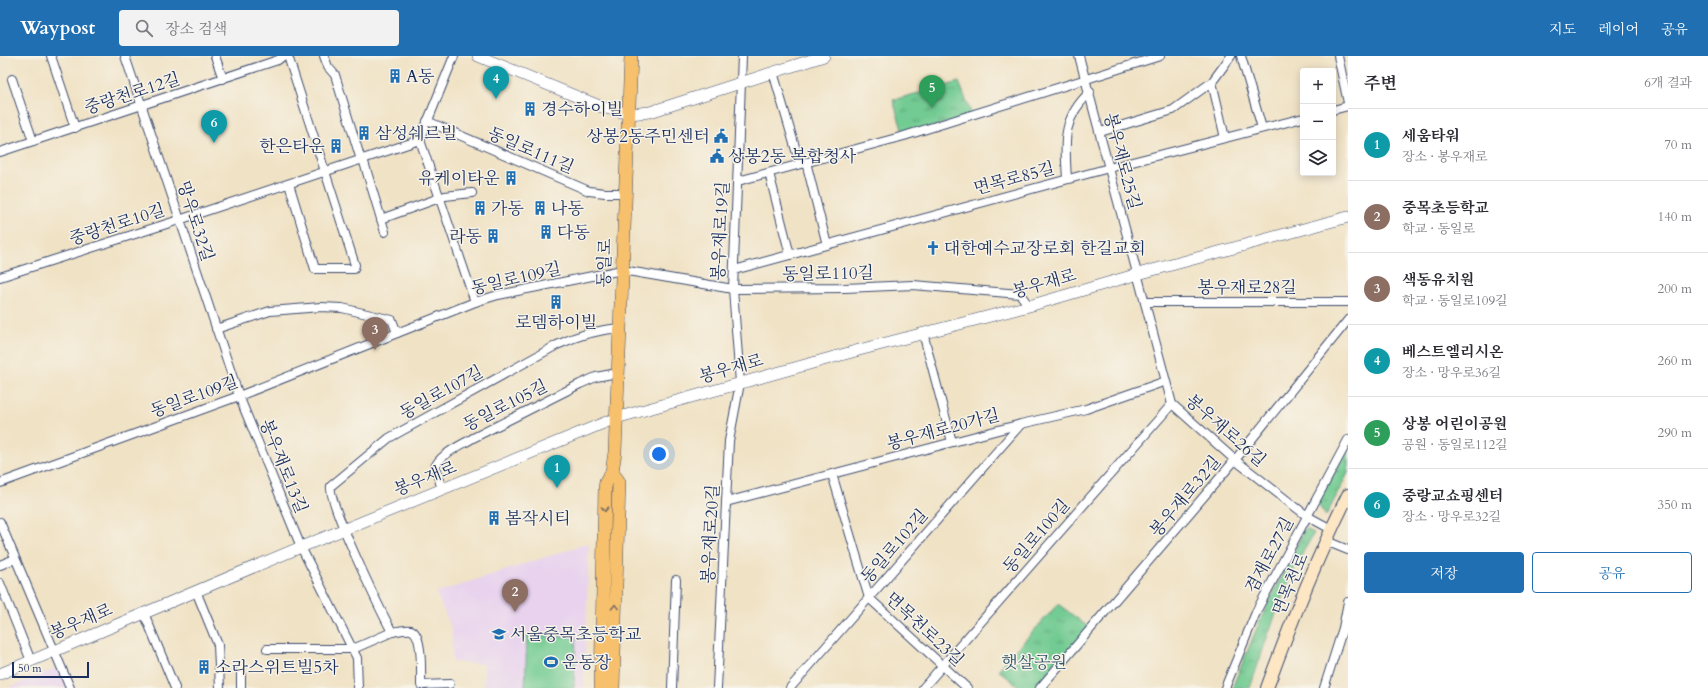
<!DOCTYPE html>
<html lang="ko">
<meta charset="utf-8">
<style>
body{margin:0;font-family:Cardo,"Noto Serif KR",serif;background:#f2f2f3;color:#2b2b33}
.controls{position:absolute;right:12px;top:12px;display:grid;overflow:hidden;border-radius:4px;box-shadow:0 2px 10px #0003}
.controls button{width:36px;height:36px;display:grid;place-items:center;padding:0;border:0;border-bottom:1px solid #e1e1e2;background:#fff;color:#2b2b33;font:20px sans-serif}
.scale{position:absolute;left:12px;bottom:10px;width:77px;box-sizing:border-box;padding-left:4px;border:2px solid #1b2f5e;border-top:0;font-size:11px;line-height:14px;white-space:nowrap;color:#1b2f5e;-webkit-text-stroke:3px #f7f3e8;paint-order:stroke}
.you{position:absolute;left:659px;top:398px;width:14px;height:14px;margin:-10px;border:3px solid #fff;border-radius:50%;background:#1a73e8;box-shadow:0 0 0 6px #1a73e833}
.badge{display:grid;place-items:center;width:26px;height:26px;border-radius:50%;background:#1f6fb2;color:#fff;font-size:13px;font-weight:700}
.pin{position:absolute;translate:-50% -33px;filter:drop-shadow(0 1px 2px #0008)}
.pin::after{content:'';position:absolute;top:21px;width:14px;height:12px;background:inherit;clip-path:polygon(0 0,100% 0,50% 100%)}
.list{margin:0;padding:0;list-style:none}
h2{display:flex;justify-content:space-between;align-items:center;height:52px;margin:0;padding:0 16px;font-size:17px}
h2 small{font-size:13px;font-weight:400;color:#7c7c81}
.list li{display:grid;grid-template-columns:26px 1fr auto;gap:12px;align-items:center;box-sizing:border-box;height:72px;padding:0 16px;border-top:1px solid #e1e1e2}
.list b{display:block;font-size:15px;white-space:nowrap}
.list p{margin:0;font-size:13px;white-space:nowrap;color:#7c7c81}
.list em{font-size:13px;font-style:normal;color:#7c7c81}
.actions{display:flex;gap:8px;padding:12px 16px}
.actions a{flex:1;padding:9px 0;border:1px solid #1f6fb2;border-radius:4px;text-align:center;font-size:14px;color:#1f6fb2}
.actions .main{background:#1f6fb2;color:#fff}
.icon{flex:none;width:22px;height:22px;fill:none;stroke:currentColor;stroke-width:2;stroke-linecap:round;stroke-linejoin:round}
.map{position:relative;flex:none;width:1348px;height:632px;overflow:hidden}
header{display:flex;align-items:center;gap:24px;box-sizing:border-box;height:56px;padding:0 20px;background:#1f6fb2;color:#fff}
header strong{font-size:19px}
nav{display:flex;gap:22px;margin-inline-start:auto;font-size:14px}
.search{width:280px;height:36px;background:#f2f2f3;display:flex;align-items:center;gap:10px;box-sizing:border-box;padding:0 14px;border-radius:4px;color:#7c7c81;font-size:15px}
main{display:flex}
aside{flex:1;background:#fff}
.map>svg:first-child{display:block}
.built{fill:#e8d2ee}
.grass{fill:url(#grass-tufts);stroke:#467d78}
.garden{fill:#72cb92;stroke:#467d78}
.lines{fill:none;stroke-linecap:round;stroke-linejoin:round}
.minor-casing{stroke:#3b4a6d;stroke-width:10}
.tertiary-casing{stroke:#3b4a6d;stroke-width:12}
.secondary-casing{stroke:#3b4a6d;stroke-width:14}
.primary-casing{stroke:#3b4a6d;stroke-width:14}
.minor{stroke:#fff;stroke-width:8}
.tertiary{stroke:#fff;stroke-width:11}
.secondary{stroke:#fce6c4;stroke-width:12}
.primary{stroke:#f7c06c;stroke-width:13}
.oneway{stroke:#7e7064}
.labels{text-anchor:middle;stroke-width:3;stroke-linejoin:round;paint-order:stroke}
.poi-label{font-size:17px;fill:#1b2f5e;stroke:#f7f3e8;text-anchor:start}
.street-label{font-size:17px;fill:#1b2f5e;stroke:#f7f3e8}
.park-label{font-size:17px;fill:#31566b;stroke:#f7f3e8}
</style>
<header>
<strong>Waypost</strong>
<div class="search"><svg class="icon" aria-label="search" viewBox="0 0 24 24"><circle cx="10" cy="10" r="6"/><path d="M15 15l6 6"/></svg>장소 검색</div>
<nav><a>지도</a><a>레이어</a><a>공유</a></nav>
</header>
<main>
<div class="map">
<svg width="1348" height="632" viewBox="0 0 1348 632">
<defs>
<pattern id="grass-tufts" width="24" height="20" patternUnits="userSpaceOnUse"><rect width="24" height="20" fill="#72cb92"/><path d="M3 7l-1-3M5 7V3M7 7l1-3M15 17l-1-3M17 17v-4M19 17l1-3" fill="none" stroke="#5da57a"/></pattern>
</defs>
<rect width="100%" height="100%" fill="#f7f3e8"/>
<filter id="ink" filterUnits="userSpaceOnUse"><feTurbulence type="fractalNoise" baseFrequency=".025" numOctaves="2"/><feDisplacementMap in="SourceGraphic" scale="8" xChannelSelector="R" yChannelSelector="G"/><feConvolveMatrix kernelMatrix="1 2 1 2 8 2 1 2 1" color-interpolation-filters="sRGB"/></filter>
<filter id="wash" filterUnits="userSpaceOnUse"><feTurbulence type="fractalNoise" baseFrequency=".012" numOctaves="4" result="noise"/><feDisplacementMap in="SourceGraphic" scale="16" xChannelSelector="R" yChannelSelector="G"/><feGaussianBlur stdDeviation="0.9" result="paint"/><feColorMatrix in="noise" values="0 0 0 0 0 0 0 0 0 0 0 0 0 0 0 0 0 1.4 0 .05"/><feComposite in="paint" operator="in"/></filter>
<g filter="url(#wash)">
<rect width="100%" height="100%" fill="#f0e2c5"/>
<g class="built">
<polygon points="589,487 584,632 484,632 484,608 452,606 452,574 436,537"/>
<polygon points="59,611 68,632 8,632"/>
</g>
<g class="grass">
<polygon points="959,26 972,59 904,80 893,44"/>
<polygon points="1348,392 1348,417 1326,460 1317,447"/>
<path d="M1305 472 1314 477C1285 524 1268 579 1250 632H1232L1262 560Z"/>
<polygon points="1058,548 1091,573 1040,632 1021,632 998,614"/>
</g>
<polygon class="garden" points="527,579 576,581 574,632 525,632"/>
</g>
<g filter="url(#ink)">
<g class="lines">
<defs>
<g id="minor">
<polyline points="51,0 75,72"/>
<polyline points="125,0 239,340 301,491 357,602 358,632"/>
<polyline points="215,0 223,23"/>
<polyline points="288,0 355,209 354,213 315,213 289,128"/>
<polyline points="324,0 328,11 335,19 361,104"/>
<polyline points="454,0 420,84 475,246"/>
<polyline points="1079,0 1172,348 1235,404 1307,460 1331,473"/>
<polyline points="1241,0 1262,72"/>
<polyline points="1338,0 1348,47"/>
<polyline points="773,16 800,108"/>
<polyline points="12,23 33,85"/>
<polyline points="1212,26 1225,82"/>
<polyline points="1333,54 1348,50"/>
<polyline points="427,65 589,135 605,137 625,137"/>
<polyline points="1100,76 1173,54 1212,26 1231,0"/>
<polyline points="0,96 278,4 283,0"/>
<polyline points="363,103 385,176"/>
<polyline points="806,106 827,189"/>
<polyline points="769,117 790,199"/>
<path d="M1067 123C1065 87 1061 63 1090 36"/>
<polyline points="738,125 904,80 1160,0"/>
<polyline points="381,163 445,140 472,137"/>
<polyline points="734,214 1109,112 1303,62"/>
<polyline points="0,221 179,164 420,84"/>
<polyline points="1145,246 1348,246"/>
<polyline points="216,273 270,255 321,251 342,252 392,264 397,277"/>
<polyline points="923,277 952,386"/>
<polyline points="832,418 869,542 967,632"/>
<polyline points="0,427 239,340 475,246 498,239 622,214 733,233 845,232 913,229 1020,238 1029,250"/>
<path d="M442 433 435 411C440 398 462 389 473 382L580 328 596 321 617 317"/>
<polyline points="726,446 1021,368 1086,353 1166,325"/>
<polyline points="0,466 70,632"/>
<polyline points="1326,485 1348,494"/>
<polyline points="0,509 15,503"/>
<polyline points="0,527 31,605"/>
<polyline points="196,535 218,589 220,632"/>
<polyline points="144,557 175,632"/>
<polyline points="267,593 353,593 392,576"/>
<path d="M450 628 421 629C421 617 423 578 411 574 406 573 398 575 392 576 382 557 327 445 331 430L389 382 557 289C578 279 597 274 619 272"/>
<polyline points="241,632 241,614"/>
<polyline points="672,632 676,524"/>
<polyline points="717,632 729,385 740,327 733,233 742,0"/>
<polyline points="790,632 1021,368"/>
<polyline points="923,632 1172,348"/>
<polyline points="1040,632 1235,404 1348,264"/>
<polyline points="1225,632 1257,554 1348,384"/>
<polyline points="1324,632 1343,572 1348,546"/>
</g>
<g id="tertiary">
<polyline points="478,0 602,51 629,58 650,56 824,0"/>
<polyline points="0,618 301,491 616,362 859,294 1029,250 1138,218 1348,161"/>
</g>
<path id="secondary" d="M1267 632C1291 566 1317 501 1348 439"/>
<g id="primary">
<polyline points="612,416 619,426 613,632"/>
<polyline points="601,632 605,432 606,426 612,416 615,396 631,0"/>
</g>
</defs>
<use href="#minor" class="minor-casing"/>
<use href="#tertiary" class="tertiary-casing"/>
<use href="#secondary" class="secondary-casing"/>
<use href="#primary" class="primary-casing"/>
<use href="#minor" class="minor"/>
<use href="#tertiary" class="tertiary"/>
<use href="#secondary" class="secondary"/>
<use href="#primary" class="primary"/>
</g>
<defs><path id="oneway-chevron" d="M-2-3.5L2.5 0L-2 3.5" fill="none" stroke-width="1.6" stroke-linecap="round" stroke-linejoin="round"/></defs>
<g class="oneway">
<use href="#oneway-chevron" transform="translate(605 453) rotate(91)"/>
<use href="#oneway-chevron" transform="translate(615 551) rotate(-88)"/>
</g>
</g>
<defs>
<symbol id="building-bare" viewBox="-9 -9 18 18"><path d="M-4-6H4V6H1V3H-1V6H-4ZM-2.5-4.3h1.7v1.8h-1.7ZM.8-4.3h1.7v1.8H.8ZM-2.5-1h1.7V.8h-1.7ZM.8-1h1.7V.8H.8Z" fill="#1f6fb2" stroke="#f7f3e8" stroke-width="2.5" paint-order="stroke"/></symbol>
<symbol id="civic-bare" viewBox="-9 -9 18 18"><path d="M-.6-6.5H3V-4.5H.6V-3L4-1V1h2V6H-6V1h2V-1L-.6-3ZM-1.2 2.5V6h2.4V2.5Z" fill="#1f6fb2" stroke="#f7f3e8" stroke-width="2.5" paint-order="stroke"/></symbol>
<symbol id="church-bare" viewBox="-9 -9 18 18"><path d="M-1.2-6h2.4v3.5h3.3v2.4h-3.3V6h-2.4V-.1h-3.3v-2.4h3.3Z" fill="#1f6fb2" stroke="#f7f3e8" stroke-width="2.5" paint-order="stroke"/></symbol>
<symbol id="school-bare" viewBox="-9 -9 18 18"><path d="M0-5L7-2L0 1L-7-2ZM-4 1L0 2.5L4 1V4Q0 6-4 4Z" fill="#1f6fb2" stroke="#f7f3e8" stroke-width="2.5" paint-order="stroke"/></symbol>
<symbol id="stadium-bare" viewBox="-9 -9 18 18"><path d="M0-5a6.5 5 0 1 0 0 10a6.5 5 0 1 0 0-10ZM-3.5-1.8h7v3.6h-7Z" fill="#1f6fb2" stroke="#f7f3e8" stroke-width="2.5" paint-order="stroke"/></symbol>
</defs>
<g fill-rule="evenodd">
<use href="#building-bare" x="385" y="10" width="20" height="20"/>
<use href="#building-bare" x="520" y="43" width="20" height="20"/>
<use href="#building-bare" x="354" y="67" width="20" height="20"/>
<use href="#civic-bare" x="711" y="70" width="20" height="20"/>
<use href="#building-bare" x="326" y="80" width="20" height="20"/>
<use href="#civic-bare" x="707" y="90" width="20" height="20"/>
<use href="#building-bare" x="501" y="112" width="20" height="20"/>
<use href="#building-bare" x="470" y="142" width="20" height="20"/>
<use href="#building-bare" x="530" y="142" width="20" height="20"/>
<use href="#building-bare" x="536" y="166" width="20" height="20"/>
<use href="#building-bare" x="483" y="170" width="20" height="20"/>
<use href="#church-bare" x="923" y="182" width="20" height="20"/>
<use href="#building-bare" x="546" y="236" width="20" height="20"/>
<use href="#building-bare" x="484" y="452" width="20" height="20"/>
<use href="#school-bare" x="489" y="568" width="20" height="20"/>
<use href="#stadium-bare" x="541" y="596" width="20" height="20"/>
<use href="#building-bare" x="194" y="601" width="20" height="20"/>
</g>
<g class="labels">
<g class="poi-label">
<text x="406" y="26">A동</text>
<text x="541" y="59">경수하이빌</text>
<text x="375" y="83">삼성쉐르빌</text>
<text x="710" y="86" text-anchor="end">상봉2동주민센터</text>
<text x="325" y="96" text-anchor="end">한은타운</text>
<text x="728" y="106">상봉2동 복합청사</text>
<text x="500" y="128" text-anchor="end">유케이타운</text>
<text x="491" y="158">가동</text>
<text x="551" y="158">나동</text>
<text x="557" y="182">다동</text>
<text x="482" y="186" text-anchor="end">라동</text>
<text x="944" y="198">대한예수교장로회 한길교회</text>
<text x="556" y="272" text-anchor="middle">로뎀하이빌</text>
<text x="505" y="468">봄작시티</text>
<text x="510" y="584">서울중목초등학교</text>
<text x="562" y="612">운동장</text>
<text x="215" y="617">소라스위트빌5차</text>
</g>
<g class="street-label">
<text transform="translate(132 37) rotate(-18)" y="6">중랑천로12길</text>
<text transform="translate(531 94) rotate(23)" y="6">동일로111길</text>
<text transform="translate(1123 105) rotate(75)" y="6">봉우재로25길</text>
<text transform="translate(1014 122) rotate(-15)" y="6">면목로85길</text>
<text transform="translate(196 165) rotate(72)" y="6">망우로32길</text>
<text transform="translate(117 168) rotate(-18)" y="6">중랑천로10길</text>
<text transform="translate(720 175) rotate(-87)" y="6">봉우재로19길</text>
<text transform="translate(604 207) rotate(-88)" y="6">동일로</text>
<text transform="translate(828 217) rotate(-1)" y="6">동일로110길</text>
<text transform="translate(516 222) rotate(-13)" y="6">동일로109길</text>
<text transform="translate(1044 227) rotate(-16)" y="6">봉우재로</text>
<text x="1247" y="237">봉우재로28길</text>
<text transform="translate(731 312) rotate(-16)" y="6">봉우재로</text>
<text transform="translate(441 336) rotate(-29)" y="6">동일로107길</text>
<text transform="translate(194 340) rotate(-20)" y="6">동일로109길</text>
<text transform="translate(505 349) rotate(-27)" y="6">동일로105길</text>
<text transform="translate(943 373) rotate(-15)" y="6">봉우재로20가길</text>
<text transform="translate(1226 374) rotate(41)" y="6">봉우재로26길</text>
<text transform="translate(284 410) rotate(68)" y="6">봉우재로13길</text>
<text transform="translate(425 422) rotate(-22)" y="6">봉우재로</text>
<text transform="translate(1185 440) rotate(-50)" y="6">봉우재로32길</text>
<text transform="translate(710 478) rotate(-87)" y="6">봉우재로20길</text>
<text transform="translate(1036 480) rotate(-49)" y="6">동일로100길</text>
<text transform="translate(894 490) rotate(-49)" y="6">동일로102길</text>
<text transform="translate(1269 499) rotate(-62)" y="6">겸재로27길</text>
<text transform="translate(1290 528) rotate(-67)" y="6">면목천로</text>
<text transform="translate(81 565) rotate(-23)" y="6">봉우재로</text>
<text transform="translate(925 573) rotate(43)" y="6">면목천로23길</text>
</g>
<g class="park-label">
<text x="1034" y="612">햇살공원</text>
</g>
</g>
</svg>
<div class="controls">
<button>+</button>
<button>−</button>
<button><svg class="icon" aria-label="layers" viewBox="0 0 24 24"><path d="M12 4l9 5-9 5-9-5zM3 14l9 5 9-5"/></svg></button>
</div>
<div class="scale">50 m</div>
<div class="you"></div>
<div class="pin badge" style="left:557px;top:432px;background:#0f9aa8">1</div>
<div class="pin badge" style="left:515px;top:556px;background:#8d6e63">2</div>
<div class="pin badge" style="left:375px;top:294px;background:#8d6e63">3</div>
<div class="pin badge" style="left:496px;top:43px;background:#0f9aa8">4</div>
<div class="pin badge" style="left:932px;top:52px;background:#2e9e5b">5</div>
<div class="pin badge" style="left:214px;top:87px;background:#0f9aa8">6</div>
</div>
<aside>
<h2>주변<small>6개 결과</small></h2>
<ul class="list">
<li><span class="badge" style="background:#0f9aa8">1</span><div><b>세움타워</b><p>장소 · 봉우재로</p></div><em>70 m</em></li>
<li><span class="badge" style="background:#8d6e63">2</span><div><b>중목초등학교</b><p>학교 · 동일로</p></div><em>140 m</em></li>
<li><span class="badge" style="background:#8d6e63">3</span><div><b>색동유치원</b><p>학교 · 동일로109길</p></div><em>200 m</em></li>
<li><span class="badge" style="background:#0f9aa8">4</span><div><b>베스트엘리시온</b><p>장소 · 망우로36길</p></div><em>260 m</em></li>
<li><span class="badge" style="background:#2e9e5b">5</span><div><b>상봉 어린이공원</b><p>공원 · 동일로112길</p></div><em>290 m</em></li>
<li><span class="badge" style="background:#0f9aa8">6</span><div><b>중랑교쇼핑센터</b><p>장소 · 망우로32길</p></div><em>350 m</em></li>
</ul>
<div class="actions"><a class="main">저장</a><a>공유</a></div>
</aside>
</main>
